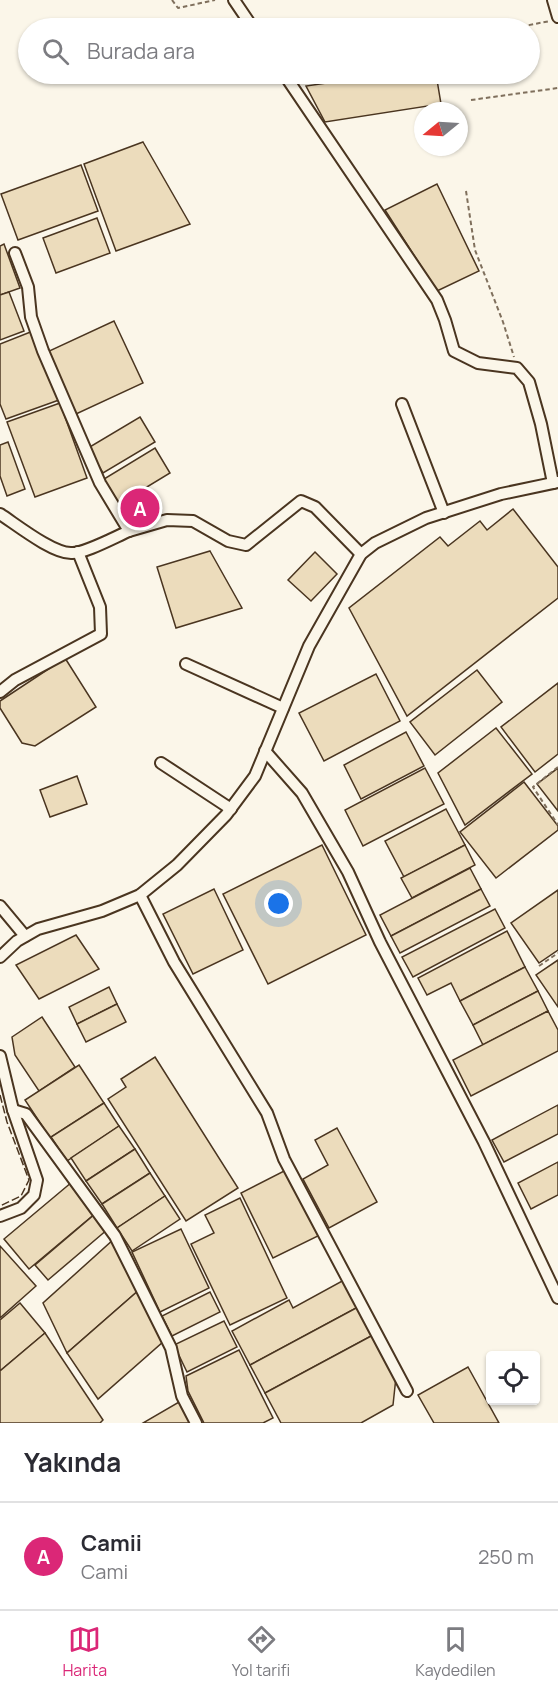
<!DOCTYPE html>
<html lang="tr">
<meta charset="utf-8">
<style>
body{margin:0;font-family:Manrope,sans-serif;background:#f7f7f7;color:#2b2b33}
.controls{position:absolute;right:18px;bottom:18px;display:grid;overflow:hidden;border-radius:6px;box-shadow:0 2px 4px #0004}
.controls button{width:54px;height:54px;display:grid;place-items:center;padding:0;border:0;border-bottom:2px solid #e1e1e2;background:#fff;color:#2b2b33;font:30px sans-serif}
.compass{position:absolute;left:414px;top:102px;width:54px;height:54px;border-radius:50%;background:#fff;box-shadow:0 2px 4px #0004;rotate:252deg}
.you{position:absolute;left:279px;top:904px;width:21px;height:21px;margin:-15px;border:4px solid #fff;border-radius:50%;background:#1a73e8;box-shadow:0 0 0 9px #1a73e833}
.badge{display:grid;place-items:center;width:39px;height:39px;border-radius:50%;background:#db2777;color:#fff;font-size:20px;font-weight:700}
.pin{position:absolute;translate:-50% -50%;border:3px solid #fff;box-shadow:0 2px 6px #0006}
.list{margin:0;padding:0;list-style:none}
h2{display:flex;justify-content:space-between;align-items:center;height:78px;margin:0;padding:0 24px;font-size:26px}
h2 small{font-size:20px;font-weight:400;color:#7c7c81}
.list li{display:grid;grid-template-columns:39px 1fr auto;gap:18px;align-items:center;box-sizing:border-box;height:108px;padding:0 24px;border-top:2px solid #e1e1e2}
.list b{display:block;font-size:22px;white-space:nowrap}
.list p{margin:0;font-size:20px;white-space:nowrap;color:#7c7c81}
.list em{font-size:20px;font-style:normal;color:#7c7c81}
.icon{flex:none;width:33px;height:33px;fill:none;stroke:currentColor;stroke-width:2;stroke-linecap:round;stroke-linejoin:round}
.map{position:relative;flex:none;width:558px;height:1423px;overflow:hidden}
.search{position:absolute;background:#fff;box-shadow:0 2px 4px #0004;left:18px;right:18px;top:18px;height:66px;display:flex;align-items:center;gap:15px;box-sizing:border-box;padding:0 21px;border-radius:33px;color:#7c7c81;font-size:22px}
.sheet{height:186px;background:#fff}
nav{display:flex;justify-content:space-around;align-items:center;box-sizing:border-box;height:84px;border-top:2px solid #e1e1e2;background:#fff;font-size:16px;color:#7c7c81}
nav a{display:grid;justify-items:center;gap:3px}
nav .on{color:#db2777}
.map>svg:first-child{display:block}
.building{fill:#ecdcbc;stroke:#4a3520;stroke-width:1.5}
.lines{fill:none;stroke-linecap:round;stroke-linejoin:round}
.minor-casing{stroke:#4a3520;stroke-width:14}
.path{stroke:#7f6f5c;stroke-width:2;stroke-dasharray:4.5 3;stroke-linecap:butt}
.minor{stroke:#fbf6e9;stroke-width:10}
.fence{stroke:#4a3520;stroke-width:1.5;stroke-dasharray:8 3;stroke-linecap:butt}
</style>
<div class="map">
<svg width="558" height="1423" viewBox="0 0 558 1423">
<rect width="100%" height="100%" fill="#fbf6e9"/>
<g class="building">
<polygon points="388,74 436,74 441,104 325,122 306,86"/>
<polygon points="143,142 190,224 116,251 84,164"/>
<polygon points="81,165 98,211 18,240 1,194"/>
<polygon points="437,184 479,271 437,291 385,210"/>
<polygon points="97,218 110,253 56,273 43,238"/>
<polygon points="4,244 20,288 0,295 0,246"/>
<polygon points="9,292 24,331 0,340 0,295"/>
<polygon points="114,321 143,383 76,414 47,352"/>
<polygon points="33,331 59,400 6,419 0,404 0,344"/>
<polygon points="60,403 87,478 35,497 7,422"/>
<polygon points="140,417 155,442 103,473 88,448"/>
<polygon points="8,442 25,489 7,496 0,476 0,445"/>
<polygon points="155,448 170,473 119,504 104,479"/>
<polygon points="146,495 155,510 135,521 126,506"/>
<polygon points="513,509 558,567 558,598 407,716 349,608 440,537 448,546 480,521 487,530"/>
<polygon points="210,551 242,608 176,628 157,567"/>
<polygon points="315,552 337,574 311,601 288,580"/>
<polygon points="65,658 96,707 35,746 22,743 0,708 0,701"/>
<polygon points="477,670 502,702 435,755 410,722"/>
<polygon points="376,674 400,721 324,761 299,713"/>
<polygon points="558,683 558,754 535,772 501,727"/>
<polygon points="496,728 532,774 465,825 438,773"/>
<polygon points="406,732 424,766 361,799 344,765"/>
<polygon points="425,768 444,804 363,846 345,810"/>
<polygon points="558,768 558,811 537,784"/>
<polygon points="77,776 87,804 50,817 40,790"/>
<polygon points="524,782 558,826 558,830 496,878 460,832"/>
<polygon points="446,809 465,845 404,877 385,841"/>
<polygon points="322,845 366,935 268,984 223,894"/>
<polygon points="465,845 475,865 412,898 401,878"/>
<polygon points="470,868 481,889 391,936 380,915"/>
<polygon points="214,889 243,950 193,974 163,914"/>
<polygon points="481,889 490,906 400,953 391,936"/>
<polygon points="558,890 558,950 539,963 511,923"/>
<polygon points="495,909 505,928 413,977 402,957"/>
<polygon points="507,931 525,967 460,1001 451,983 427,995 418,978"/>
<polygon points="76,935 99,969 39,999 16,965"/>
<polygon points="558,960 558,1007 536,975"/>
<polygon points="525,967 538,991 473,1025 460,1001"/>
<polygon points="109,987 117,1004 77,1024 69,1007"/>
<polygon points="538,991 548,1011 483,1045 473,1025"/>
<polygon points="117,1004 126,1022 86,1042 77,1024"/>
<polygon points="548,1011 558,1030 558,1051 471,1096 453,1060"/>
<polygon points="42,1017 75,1067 39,1091 15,1055 12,1037"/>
<polygon points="155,1057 238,1188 186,1221 108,1099 126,1087 121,1079"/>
<polygon points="79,1065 104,1103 50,1138 25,1100"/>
<polygon points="104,1103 119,1126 67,1161 51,1137"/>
<polygon points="558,1105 558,1134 504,1162 492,1140"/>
<polygon points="119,1126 135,1149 86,1181 71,1158"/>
<polygon points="337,1128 377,1202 329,1228 303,1179 328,1165 315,1140"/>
<polygon points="135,1149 150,1173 102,1204 86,1181"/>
<polygon points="558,1162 558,1195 531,1209 518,1183"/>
<polygon points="288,1169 320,1235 273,1258 241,1193"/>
<polygon points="150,1173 165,1196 117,1228 102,1204"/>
<polygon points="72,1182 97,1212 29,1269 4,1239"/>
<polygon points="165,1196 180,1219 132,1251 117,1228"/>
<polygon points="240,1198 287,1298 230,1325 191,1244 214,1233 205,1215"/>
<polygon points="95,1214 108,1229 48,1280 35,1265"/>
<polygon points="181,1229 209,1288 160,1312 132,1252"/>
<polygon points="114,1239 139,1290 67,1353 43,1303"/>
<polygon points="0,1246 36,1286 0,1318"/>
<polygon points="344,1280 358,1307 250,1365 232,1331 289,1300 293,1308"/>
<polygon points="139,1290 164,1341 98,1399 67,1353"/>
<polygon points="210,1292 220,1312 172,1336 162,1316"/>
<polygon points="20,1303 45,1333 0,1371 0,1320"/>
<polygon points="358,1307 373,1335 265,1393 250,1365"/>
<polygon points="224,1321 237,1347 187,1372 174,1345"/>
<polygon points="45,1333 103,1420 100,1423 0,1423 0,1371"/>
<polygon points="373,1335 396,1377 393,1405 361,1423 281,1423 265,1393"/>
<polygon points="239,1350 273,1418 263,1423 204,1423 188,1391 186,1376"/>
<polygon points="468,1367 499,1423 434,1423 418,1395"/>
<polygon points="179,1402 191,1423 143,1423"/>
</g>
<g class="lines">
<defs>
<g id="minor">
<polyline points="234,0 253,28"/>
<polyline points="553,0 558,17"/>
<polyline points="284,74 437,300 445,320 454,351 478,363 517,368 529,382 541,424 553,483"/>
<polyline points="402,404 444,513"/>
<path d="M0 514C17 525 52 553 71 553 84 554 115 537 129 531L100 483 43 351 31 317 28 287 15 253"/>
<polyline points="129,531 167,520 193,521 228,541 246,545 301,501 315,507 361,554"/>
<polyline points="186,664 283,708"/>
<polyline points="0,692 15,680 101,634 100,607 78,552"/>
<polyline points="265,751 302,793 348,872 380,942 484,1142 558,1298"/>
<polyline points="161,763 231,809"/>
<polyline points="140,895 174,962 267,1113 284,1159 407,1391"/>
<polyline points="0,906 25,936"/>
<polyline points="0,957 17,941 38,929 102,911 140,895 177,865 226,815 255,776 309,646 361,554 375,543 426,518 501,494 558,482"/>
<polyline points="0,1056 13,1110 37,1180 34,1195 21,1208 0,1216"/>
<polyline points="13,1110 26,1114 115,1236 171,1348 182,1396 196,1423"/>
</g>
</defs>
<use href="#minor" class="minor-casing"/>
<g class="path">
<polyline points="172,0 178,8 215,0"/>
<polyline points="514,28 550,21"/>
<polyline points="471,100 558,88"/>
<polyline points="466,191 475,250 503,322 514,357"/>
<polyline points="558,767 533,787 558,825"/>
<polyline points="539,966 558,953"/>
</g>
<use href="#minor" class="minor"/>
<polyline class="fence" points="0,1095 7,1122 29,1180 21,1196 0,1206"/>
</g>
</svg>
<div class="controls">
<button><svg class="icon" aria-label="locate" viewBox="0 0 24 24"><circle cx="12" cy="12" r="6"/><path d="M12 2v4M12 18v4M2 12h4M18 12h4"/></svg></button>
</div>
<svg class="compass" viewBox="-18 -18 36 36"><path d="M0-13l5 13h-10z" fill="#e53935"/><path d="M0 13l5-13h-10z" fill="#7c7c81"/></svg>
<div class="you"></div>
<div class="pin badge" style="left:140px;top:508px">A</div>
<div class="search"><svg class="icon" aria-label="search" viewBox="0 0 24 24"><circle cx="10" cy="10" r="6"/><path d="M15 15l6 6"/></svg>Burada ara</div>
</div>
<section class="sheet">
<h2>Yakında<small></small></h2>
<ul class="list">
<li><span class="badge">A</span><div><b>Camii</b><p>Cami</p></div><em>250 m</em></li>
</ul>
</section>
<nav>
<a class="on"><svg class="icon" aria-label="map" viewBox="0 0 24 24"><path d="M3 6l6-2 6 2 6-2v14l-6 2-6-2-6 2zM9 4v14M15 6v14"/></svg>Harita</a>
<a><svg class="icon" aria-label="directions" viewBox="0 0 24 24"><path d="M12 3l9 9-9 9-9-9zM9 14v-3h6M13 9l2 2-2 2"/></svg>Yol tarifi</a>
<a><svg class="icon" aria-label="saved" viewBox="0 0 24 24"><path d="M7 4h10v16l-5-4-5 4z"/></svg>Kaydedilen</a>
</nav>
